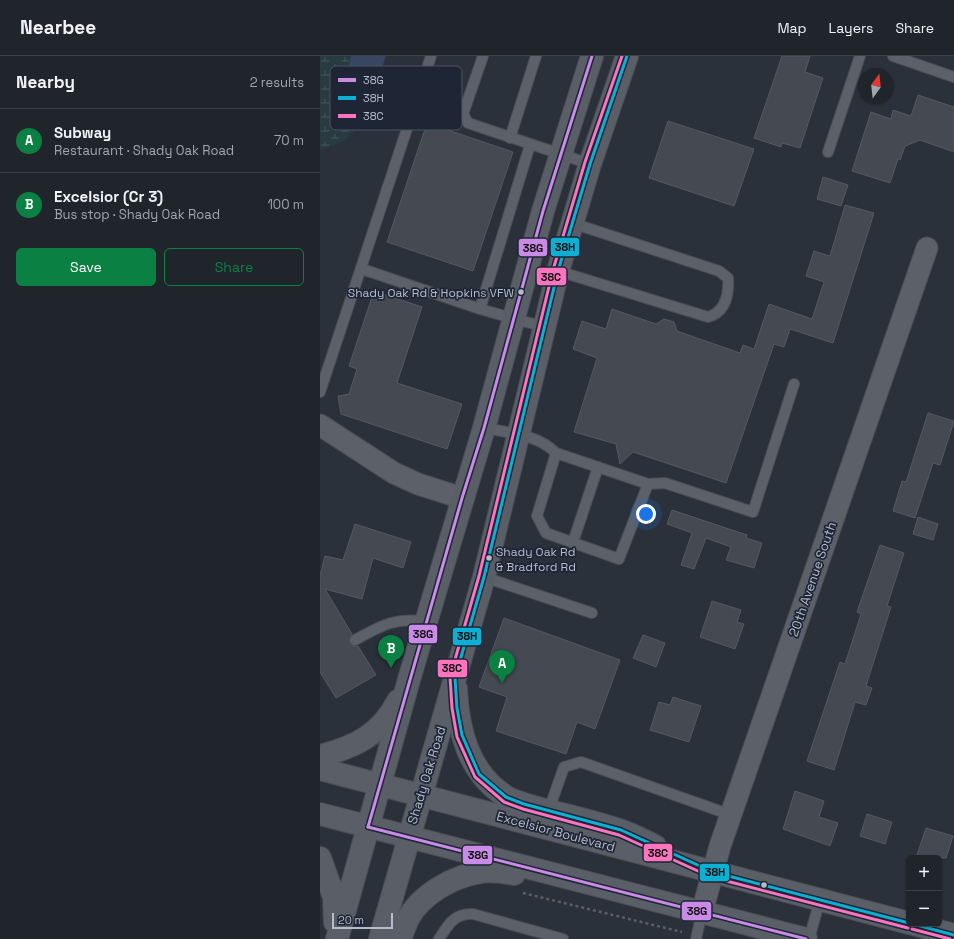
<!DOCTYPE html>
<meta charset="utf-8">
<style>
body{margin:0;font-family:"Space Grotesk",sans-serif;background:#2d3138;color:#f1f3f6}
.controls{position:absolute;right:12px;bottom:12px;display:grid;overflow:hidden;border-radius:6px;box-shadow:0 1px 3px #0004}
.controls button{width:36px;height:36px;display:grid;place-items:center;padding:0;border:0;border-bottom:1px solid #3d4248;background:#20252c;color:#f1f3f6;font:20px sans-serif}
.compass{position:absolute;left:538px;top:12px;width:36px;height:36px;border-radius:50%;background:#20252c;box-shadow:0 1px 3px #0004;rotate:15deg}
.scale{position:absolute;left:12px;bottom:10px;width:61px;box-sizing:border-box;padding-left:4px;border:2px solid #b6bccb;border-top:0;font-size:11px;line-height:14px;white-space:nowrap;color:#b6bccb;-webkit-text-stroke:3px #1e2636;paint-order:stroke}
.you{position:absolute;left:326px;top:458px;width:14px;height:14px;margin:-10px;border:3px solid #fff;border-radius:50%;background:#1a73e8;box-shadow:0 0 0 6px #1a73e833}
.badge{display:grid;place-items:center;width:26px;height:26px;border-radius:50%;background:#0b8043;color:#fff;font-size:13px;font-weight:700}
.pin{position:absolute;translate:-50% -33px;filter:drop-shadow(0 1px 2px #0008)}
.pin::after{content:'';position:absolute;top:21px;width:14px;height:12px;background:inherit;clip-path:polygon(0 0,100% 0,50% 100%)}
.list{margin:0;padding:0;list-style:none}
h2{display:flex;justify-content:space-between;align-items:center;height:52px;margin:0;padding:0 16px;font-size:17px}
h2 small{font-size:13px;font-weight:400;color:#a2a5a9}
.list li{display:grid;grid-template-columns:26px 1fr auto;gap:12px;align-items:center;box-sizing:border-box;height:64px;padding:0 16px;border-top:1px solid #3d4248}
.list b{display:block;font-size:15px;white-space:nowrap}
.list p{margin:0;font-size:13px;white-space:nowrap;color:#a2a5a9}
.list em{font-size:13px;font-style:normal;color:#a2a5a9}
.actions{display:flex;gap:8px;padding:12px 16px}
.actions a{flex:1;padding:9px 0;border:1px solid #0b8043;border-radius:6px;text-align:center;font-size:14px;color:#0b8043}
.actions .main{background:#0b8043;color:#fff}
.map{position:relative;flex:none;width:634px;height:883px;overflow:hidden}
header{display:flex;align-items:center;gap:24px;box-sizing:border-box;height:56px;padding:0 20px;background:#20252c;border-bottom:1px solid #3d4248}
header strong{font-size:19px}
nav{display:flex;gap:22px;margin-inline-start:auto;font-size:14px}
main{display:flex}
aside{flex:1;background:#20252c}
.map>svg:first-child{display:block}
.wetland{fill:url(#wetland-marsh)}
.water{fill:#384664}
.building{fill:#444952;stroke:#535962}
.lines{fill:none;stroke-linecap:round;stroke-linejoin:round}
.lane-casing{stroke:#494d55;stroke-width:12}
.street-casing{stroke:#494d55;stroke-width:23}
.secondary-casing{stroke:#494d55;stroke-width:24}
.path{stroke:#595e65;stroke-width:2.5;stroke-dasharray:3 3;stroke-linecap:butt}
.lane{stroke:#5c6068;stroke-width:10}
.street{stroke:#5c6068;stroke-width:21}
.secondary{stroke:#5a5e67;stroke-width:22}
.bus-1-casing{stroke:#1e2636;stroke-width:6}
.bus-2-casing{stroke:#1e2636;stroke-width:6}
.bus-3-casing{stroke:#1e2636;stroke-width:6}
.bus-1{stroke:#ca8be6;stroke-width:3}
.bus-2{stroke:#0dafd3;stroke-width:3}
.bus-3{stroke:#fc73be;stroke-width:3}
.bus-dot{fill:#b6bccb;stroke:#1e2636;stroke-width:1.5}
.labels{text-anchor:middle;stroke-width:3.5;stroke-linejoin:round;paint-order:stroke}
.bus-label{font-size:12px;fill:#b6bccb;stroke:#1e2636;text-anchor:end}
.street-label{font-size:13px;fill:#b6bccb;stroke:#1e2636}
.key{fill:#1e2636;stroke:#4c5363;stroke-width:1}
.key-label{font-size:11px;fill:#b6bccb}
.line-badge{stroke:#1e2636;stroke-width:1.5}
.pale-badge-label{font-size:11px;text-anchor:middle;font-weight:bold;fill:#111}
</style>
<header>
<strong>Nearbee</strong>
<nav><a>Map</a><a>Layers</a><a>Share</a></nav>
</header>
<main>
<aside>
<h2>Nearby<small>2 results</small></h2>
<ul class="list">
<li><span class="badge">A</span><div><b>Subway</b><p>Restaurant · Shady Oak Road</p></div><em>70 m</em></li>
<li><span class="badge">B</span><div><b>Excelsior (Cr 3)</b><p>Bus stop · Shady Oak Road</p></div><em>100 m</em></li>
</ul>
<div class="actions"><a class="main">Save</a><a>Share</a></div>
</aside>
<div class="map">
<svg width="634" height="883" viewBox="0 0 634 883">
<defs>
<pattern id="wetland-marsh" width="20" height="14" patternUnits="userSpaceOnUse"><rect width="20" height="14" fill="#283b41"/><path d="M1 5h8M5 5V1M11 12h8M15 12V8" fill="none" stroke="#45555b"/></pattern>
</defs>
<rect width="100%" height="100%" fill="#2b313b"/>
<polygon class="wetland" points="0,0 31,0 20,54 34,70 40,69 25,84 0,95"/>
<path class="water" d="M31 0H66L45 61 40 69C27 71 23 66 20 54Z"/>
<g class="building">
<polygon points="462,0 490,0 485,16 503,22 480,92 462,87 461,91 434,82"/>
<polygon points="598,39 634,51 634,96 600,84 585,90 580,104 578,103 570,127 532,115 551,56 571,63 573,54 591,60"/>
<polygon points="348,65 434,93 414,150 329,122"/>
<polygon points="107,67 193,96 153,215 67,186"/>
<polygon points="503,121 528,129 521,150 497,143"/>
<polygon points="525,149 554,157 513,287 470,273 464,291 454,288 406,427 313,396 300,408 296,388 254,376 277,302 253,293 262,265 286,273 292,253 336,268 344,263 354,266 357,275 420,297 423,289 434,293 449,248 492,263 504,226 486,220 494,195 510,200"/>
<polygon points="54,235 102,251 77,327 142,348 127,393 21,358 18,340 29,338 37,313 29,310"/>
<polygon points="608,357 634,365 620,409 613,407 595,462 573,455 582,425 586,426"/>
<polygon points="352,454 427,479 426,482 442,487 434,512 406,504 411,491 386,482 374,513 361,509 372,477 347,468"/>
<polygon points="598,461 618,468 613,484 593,478"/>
<polygon points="35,468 91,486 83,512 53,502 42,543 5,533 32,578 29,584 30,587 34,590 38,590 56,619 16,642 0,616 0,519 5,500 23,504"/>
<polygon points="560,489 584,497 567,550 571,551 546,630 552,632 546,649 535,646 514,714 487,705 520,606 525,608 541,558 537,556"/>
<polygon points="392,545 421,554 417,566 424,568 415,593 380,581"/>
<polygon points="184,562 300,604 275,673 257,666 246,698 176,675 187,641 159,631"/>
<polygon points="323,579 345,587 336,611 313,602"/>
<polygon points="353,641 381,650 369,686 330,674 339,646 350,649"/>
<polygon points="475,735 504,745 499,761 518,767 510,790 463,773"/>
<polygon points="547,758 572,766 565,788 540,780"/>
<polygon points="606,772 633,780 626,802 596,802"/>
</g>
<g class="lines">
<defs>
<g id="lane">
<polyline points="163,0 143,58 148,67 270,108"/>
<polyline points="573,0 634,21"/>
<polyline points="190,82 216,0"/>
<polyline points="508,96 540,0"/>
<polyline points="42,213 160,253 224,271"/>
<path d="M238 215 388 261C406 256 409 239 408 222L399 215 252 167"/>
<polyline points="160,253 210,89"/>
<polyline points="0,336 111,0"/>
<path d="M164 372C189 377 217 378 236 397L328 428 299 503 226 477 217 460 236 397"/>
<polyline points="328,428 345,427 433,456 474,328"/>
<polyline points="253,486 278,411"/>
<polyline points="164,521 272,557"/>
<path d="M35 584C62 569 75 561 106 566"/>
<polyline points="228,756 244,711 261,706 411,759"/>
<path d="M119 883C128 869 134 857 153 858L243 883"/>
<polyline points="376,883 382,856"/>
<polyline points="489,883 500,844"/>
</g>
<g id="street">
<polyline points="0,369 74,417 98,428 142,442"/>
<polyline points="382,856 400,790 607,192"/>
</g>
<g id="secondary">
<path d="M136 633C138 674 148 716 185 740 196 747 212 750 225 754 250 760 275 766 299 774 311 778 323 784 335 790"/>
<path d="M0 700C36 691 61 678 78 645"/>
<polyline points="0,713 589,867"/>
<polyline points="0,758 486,883"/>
<polyline points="0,802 14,841 15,866"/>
<polyline points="593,868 634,879"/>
<polyline points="17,883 90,620 164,372 223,155 272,0"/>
<polyline points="60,883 164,521 238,215 270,108 307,0"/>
<path d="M80 883C83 876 85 869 88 863 101 838 134 820 161 816 172 814 183 816 194 818"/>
</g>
</defs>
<use href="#lane" class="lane-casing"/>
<use href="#street" class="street-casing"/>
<use href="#secondary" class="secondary-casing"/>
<polyline class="path" points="203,837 362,876"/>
<use href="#lane" class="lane"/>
<use href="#street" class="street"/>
<use href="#secondary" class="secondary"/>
<defs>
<g id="bus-1">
<polyline points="48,771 142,442 164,372 223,155 272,0"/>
<polyline points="48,771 486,883"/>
</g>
<g id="bus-2">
<polyline points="307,0 270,108 238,215 164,521 135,622 137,652 142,679 159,718 186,741 204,748 301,774 393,816 589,867"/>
<polyline points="593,868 634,879"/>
</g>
<g id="bus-3">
<polyline points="302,0 265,106 233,214 159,520 130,621 132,652 137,681 155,721 184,746 203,753 299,779 391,821 588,872"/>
<polyline points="592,873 630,883"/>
</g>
</defs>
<use href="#bus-1" class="bus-1-casing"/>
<use href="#bus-2" class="bus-2-casing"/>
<use href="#bus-3" class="bus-3-casing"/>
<use href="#bus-1" class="bus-1"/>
<use href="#bus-2" class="bus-2"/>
<use href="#bus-3" class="bus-3"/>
</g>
<g class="bus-dot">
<circle cx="201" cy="236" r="3.5"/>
<circle cx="169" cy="502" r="3.5"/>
<circle cx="444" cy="829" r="3.5"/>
</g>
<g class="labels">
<g class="bus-label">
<text x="194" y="241">Shady Oak Rd &amp; Hopkins VFW</text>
<text x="176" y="500" text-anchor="start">Shady Oak Rd<tspan x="176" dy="15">&amp; Bradford Rd</tspan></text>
</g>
<g class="street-label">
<text transform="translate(492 523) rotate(-71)" y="5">20th Avenue South</text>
<text transform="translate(106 719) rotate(-73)" y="5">Shady Oak Road</text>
<text transform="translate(236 775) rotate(15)" y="5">Excelsior Boulevard</text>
</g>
</g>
<rect x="10" y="10" width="132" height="64" rx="6" class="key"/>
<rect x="18" y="22" width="18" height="4" fill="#ca8be6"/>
<rect x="18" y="40" width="18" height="4" fill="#0dafd3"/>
<rect x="18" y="58" width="18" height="4" fill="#fc73be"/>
<g class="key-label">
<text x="43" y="28">38G</text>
<text x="43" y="46">38H</text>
<text x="43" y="64">38C</text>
</g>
<g class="line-badge">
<rect x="230" y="181" width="30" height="20" rx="4" fill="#0dafd3"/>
<rect x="198" y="182" width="30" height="19" rx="4" fill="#ca8be6"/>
<rect x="216" y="211" width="31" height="19" rx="4" fill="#fc73be"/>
<rect x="88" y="568" width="30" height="20" rx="4" fill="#ca8be6"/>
<rect x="132" y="571" width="30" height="19" rx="4" fill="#0dafd3"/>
<rect x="117" y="603" width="31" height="19" rx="4" fill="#fc73be"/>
<rect x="323" y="787" width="30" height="19" rx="4" fill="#fc73be"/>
<rect x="142" y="789" width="31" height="20" rx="4" fill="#ca8be6"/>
<rect x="379" y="807" width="31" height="19" rx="4" fill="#0dafd3"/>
<rect x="361" y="845" width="31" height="20" rx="4" fill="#ca8be6"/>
</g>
<g class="pale-badge-label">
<text x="245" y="195">38H</text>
<text x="213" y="196">38G</text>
<text x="231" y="225">38C</text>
<text x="103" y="582">38G</text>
<text x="147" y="584">38H</text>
<text x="132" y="616">38C</text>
<text x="338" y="801">38C</text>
<text x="158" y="803">38G</text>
<text x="395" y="820">38H</text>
<text x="377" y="859">38G</text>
</g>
</svg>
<div class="controls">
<button>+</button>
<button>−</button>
</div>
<svg class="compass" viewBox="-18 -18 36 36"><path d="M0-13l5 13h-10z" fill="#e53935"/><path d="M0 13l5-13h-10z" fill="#a2a5a9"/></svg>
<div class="scale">20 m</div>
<div class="you"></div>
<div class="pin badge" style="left:182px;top:627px">A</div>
<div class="pin badge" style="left:71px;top:612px">B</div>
</div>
</main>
